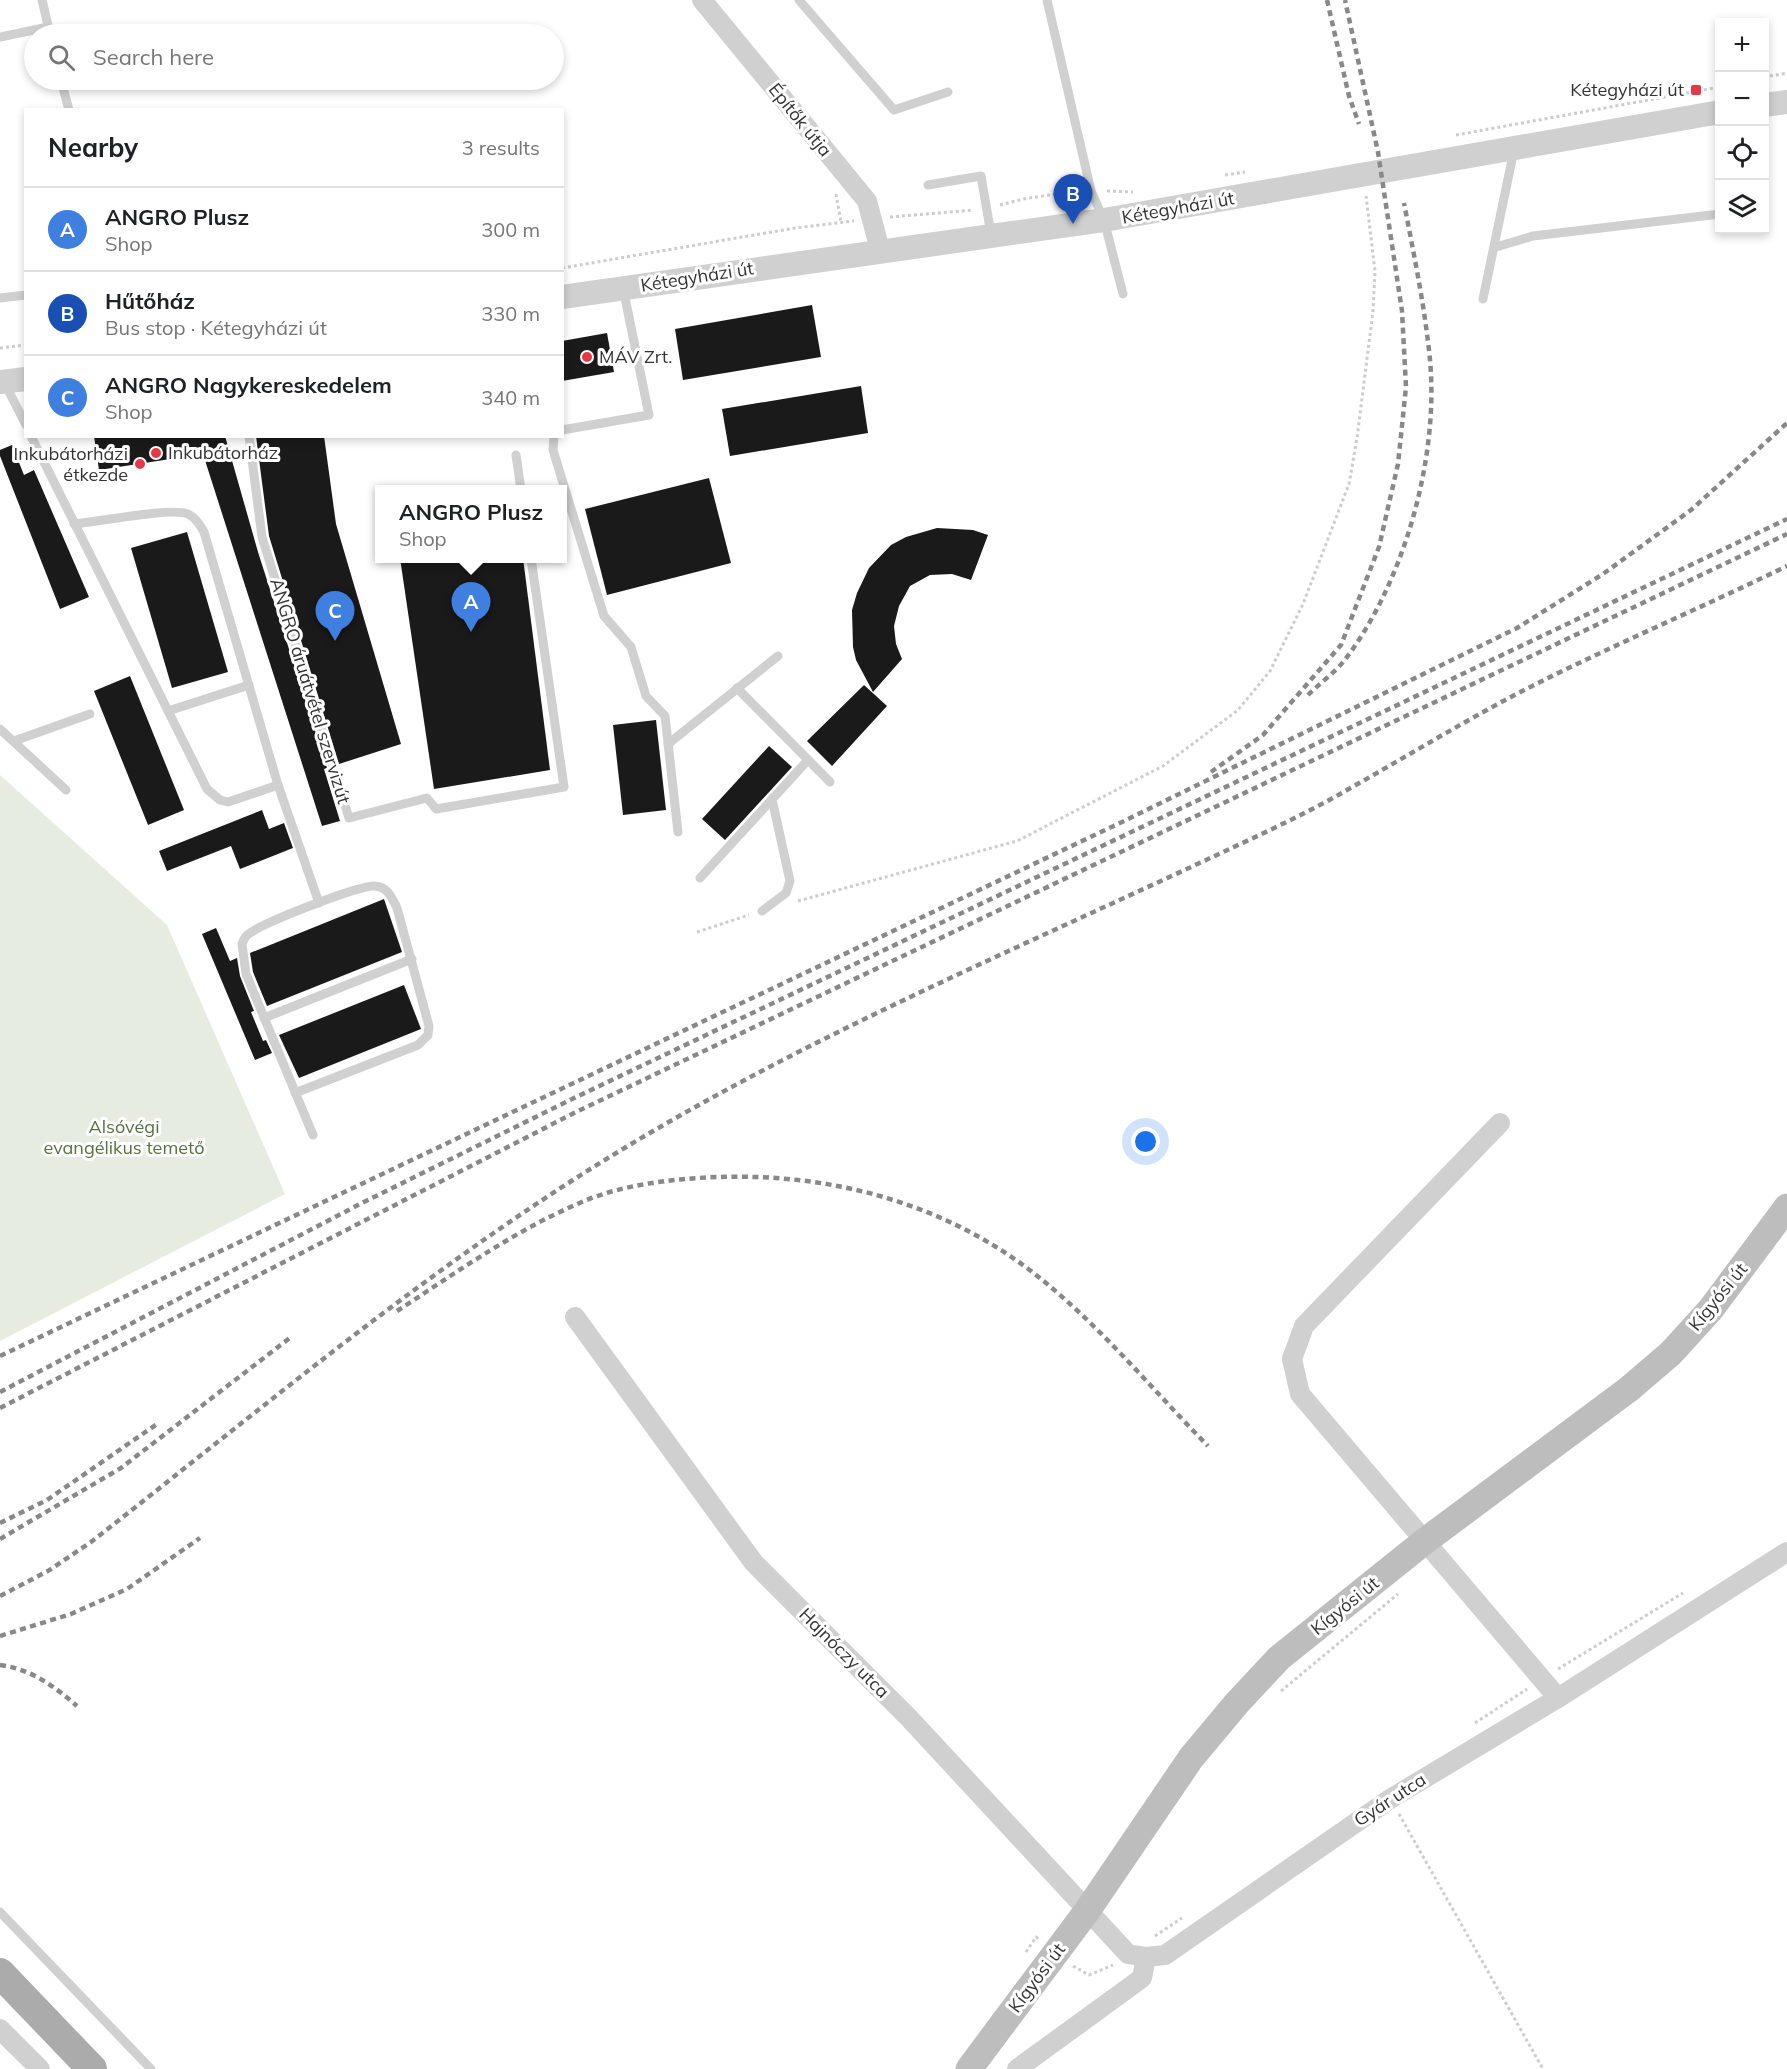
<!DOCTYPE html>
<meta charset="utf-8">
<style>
body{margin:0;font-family:Mulish,sans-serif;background:#f6f6f6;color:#202124}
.controls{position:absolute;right:18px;top:18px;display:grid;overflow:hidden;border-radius:0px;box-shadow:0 3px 9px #0003}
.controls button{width:54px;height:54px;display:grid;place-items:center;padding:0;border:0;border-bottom:2px solid #e0e0e0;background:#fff;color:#202124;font:30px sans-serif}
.you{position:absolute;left:1146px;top:1142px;width:21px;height:21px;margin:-15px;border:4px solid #fff;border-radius:50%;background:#1a73e8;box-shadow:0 0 0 9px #1a73e833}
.badge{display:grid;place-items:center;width:39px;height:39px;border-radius:50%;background:#ea580c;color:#fff;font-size:20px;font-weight:700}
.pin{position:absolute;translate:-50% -50px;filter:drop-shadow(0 2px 3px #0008)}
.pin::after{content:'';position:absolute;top:32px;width:21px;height:18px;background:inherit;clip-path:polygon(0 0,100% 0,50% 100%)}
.popup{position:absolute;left:375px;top:485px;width:192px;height:78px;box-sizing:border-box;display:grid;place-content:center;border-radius:0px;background:#fff;filter:drop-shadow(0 2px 4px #0005);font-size:20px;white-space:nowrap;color:#757577}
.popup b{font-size:22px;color:#202124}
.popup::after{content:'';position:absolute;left:50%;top:100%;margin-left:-12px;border:12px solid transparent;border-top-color:#fff}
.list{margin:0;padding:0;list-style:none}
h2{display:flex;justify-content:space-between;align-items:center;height:78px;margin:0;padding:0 24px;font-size:26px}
h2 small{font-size:20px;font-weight:400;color:#757577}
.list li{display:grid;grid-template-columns:39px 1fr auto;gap:18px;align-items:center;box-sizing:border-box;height:84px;padding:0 24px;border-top:2px solid #e0e0e0}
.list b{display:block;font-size:22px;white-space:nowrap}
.list p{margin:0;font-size:20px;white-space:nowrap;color:#757577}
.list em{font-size:20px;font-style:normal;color:#757577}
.icon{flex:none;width:33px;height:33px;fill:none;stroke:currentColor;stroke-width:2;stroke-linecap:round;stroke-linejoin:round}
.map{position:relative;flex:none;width:1787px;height:2069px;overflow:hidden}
.search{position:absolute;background:#fff;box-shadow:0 3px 9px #0003;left:24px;top:24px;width:540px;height:66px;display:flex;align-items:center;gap:15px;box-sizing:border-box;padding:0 21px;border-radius:33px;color:#757577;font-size:22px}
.panel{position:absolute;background:#fff;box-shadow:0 3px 9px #0003;left:24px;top:108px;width:540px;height:330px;border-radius:0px}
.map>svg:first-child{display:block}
.green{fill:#e6ecdf}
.building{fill:#1a1a1a}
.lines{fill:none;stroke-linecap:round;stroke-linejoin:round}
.path{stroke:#cdcdcd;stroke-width:3;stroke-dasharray:3 3;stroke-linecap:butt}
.service{stroke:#d0d0d0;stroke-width:9}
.minor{stroke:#d0d0d0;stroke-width:20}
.tertiary{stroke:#d0d0d0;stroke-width:24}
.secondary{stroke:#bdbdbd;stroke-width:27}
.primary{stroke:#ababab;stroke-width:30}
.rail{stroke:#888;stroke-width:4.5;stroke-dasharray:6 4.5;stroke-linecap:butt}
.poi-dot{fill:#e63946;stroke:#fff;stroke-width:2}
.labels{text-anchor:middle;stroke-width:6;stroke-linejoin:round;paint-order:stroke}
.poi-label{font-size:18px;fill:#333;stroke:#fff;text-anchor:end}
.street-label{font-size:18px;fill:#333;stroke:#fff}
.park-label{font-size:18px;fill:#56703f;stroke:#fff}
</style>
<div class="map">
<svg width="1787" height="2069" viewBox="0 0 1787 2069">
<rect width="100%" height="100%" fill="#fff"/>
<polygon class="green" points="0,775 167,925 285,1194 0,1341"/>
<g class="building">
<polygon points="812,305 821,357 683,380 675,329"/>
<polygon points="607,333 614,372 562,381 562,341"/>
<polygon points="861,386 868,433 730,456 722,409"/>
<polygon points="94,436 225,436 258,552 327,768 324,769 340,821 322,826 203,454 99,470"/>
<polygon points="256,436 324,436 336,524 401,744 339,764 269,536"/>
<polygon points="12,445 24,475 34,470 89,597 60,609 0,456 0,450"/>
<polygon points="709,478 731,563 607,595 585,509"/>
<polygon points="937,528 973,530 988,535 971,580 952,574 930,575 910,586 899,606 894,626 896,644 902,659 873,692 856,660 853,647 852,610 857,593 869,568 891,545 906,537"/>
<polygon points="187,532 228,672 172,688 131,548"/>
<polygon points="400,558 523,558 550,770 434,789"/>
<polygon points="130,676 184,810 148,825 94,691"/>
<polygon points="864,685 887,706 832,766 807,741"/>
<polygon points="656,720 666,810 623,815 613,725"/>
<polygon points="769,746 792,767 725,840 702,819"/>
<polygon points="262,810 269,829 284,823 293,848 240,869 231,846 167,871 159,851"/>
<polygon points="384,899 402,952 267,1006 253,972 250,953"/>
<polygon points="216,928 230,961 237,958 240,976 254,1011 251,1012 263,1041 266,1040 272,1053 255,1060 202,934"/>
<polygon points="404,985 421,1029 299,1078 279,1035"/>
</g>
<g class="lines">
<g class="path">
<polyline points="1764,77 1787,73"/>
<polyline points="1456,135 1720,87"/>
<polyline points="1225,175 1245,172"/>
<polyline points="1107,191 1133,192"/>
<polyline points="836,194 841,222"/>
<polyline points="1000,205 1023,199 1076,191"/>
<polyline points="890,217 973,210"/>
<polyline points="562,268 795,228 854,221"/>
<polyline points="0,348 26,345"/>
<polyline points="798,901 1017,841 1163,766 1238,710 1270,671 1303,604 1349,484 1357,438 1373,311 1375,271 1366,196"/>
<polyline points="697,932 749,915"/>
<polyline points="1558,1669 1683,1593"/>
<polyline points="1281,1691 1398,1594"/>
<polyline points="1475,1723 1527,1689"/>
<polyline points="1399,1814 1543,2069"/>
<polyline points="1155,1936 1182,1918"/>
<polyline points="1026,1952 1036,1937 1040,1940"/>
<polyline points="1073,1966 1089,1975 1113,1965"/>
</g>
<g class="service">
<polyline points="42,0 50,34"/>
<polyline points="799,0 894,110 948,92"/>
<polyline points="1047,0 1091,191 1104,220 1123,294"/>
<polyline points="0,37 48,27"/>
<polyline points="61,80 69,110"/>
<polyline points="928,185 981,176 991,234"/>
<polyline points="1496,247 1533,236 1720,214"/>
<polyline points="0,298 26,295"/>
<polyline points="1483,299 1514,150"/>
<polyline points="5,384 26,425"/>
<polyline points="562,430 649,415 623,288"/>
<polyline points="31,436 207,789 220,800 228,802 278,785"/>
<polyline points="249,436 262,537 349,818 427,798 436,809 564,787 531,558"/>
<polyline points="554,436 553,450 604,616 631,647 646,696 665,716 678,832"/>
<polyline points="516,455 521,490"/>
<path d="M74 524C96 522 172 507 188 514 196 518 200 525 204 532L278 785 319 903"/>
<polyline points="737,688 830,782"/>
<polyline points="168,711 249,685"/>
<polyline points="0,729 66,790"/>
<polyline points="14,741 90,714"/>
<polyline points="668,744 778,656"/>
<polyline points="700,878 808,760"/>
<polyline points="762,911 786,893 790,881 772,799"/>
<polyline points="264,1018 412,959"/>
<path d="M295 1093 418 1045 428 1035 429 1026 397 908C392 898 388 887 375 886 359 885 265 922 250 933 245 936 244 939 242 944L246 974 313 1135"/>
<polyline points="0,1912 151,2069"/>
</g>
<g class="minor">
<polyline points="702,0 867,201 880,250"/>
<polyline points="1500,1123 1304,1326 1292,1359 1300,1394 1558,1698"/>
<polyline points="575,1317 754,1563 909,1718 1128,1954 1146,1957"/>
<polyline points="0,2029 40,2069"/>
<polyline points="1017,2069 1142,1978 1146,1957 1165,1955 1390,1799 1558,1698 1787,1552"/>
</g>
<g class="tertiary">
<polyline points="1764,105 1787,102"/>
<polyline points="562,297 1104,220 1720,112"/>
<polyline points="0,382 26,379"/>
</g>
<polyline class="secondary" points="969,2069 1087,1911 1191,1758 1237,1703 1279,1658 1425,1541 1629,1389 1671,1353 1711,1309 1787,1207"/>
<polyline class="primary" points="0,1973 92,2069"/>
<g class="rail">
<polyline points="1327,0 1349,96 1359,124"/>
<path d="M1308 695C1319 684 1334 673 1344 661 1404 583 1439 458 1430 360 1425 308 1414 255 1404 203"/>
<polyline points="1211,772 1263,735 1341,645 1379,547 1398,464 1406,387 1402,311 1378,152 1345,0"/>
<path d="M397 1311C454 1274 513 1232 575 1205 614 1187 656 1181 698 1178 817 1170 935 1198 1031 1271 1097 1322 1150 1387 1208 1446"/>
<polyline points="0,1356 1122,822 1517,628 1603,574 1691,510 1787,423"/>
<polyline points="0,1392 360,1204 570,1100 1787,519"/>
<polyline points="0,1408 574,1113 1787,534"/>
<polyline points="0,1523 47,1500 157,1424"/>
<polyline points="0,1539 121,1468 291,1337"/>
<path d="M0 1596 48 1571 91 1542C273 1400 448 1251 648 1134 827 1029 1018 948 1206 860 1253 838 1302 816 1347 790 1413 753 1477 713 1546 679 1625 640 1707 605 1787 566"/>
<polyline points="0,1636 71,1614 127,1589 200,1538"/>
<path d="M0 1665C31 1669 54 1686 77 1706"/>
</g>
</g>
<g class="poi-dot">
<rect x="1690" y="84" width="12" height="12" rx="3"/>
<circle cx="587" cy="357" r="6"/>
<circle cx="156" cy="453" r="6"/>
<circle cx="140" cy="464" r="6"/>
</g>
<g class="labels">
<g class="poi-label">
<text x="1684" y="96">Kétegyházi út</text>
<text x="599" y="363" text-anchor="start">MÁV Zrt.</text>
<text x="168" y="459" text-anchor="start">Inkubátorház</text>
<text x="128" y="460">Inkubátorházi<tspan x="128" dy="21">étkezde</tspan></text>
</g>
<g class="street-label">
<text transform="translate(800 120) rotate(51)" y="6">Építők útja</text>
<text transform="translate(1178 208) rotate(-10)" y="6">Kétegyházi út</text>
<text transform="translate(697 277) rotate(-9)" y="6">Kétegyházi út</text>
<text transform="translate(310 691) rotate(73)" y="6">ANGRO áruátvétel szervizút</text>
<text transform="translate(1718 1297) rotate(-51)" y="6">Kígyósi út</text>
<text transform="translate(1345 1606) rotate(-39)" y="6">Kígyósi út</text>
<text transform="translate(844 1653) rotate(45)" y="6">Hajnóczy utca</text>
<text transform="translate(1390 1800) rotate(-33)" y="6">Gyár utca</text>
<text transform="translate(1037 1978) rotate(-53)" y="6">Kígyósi út</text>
</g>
<g class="park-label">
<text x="124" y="1133">Alsóvégi<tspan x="124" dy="21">evangélikus temető</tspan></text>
</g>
</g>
</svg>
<div class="controls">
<button>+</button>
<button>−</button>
<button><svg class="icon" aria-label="locate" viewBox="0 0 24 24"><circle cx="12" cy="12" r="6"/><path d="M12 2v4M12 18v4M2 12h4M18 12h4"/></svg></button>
<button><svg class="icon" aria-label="layers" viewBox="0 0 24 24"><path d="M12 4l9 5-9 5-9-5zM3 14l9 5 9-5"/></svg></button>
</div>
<div class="you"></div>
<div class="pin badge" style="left:471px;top:632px;background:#3f7fe0">A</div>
<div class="popup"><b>ANGRO Plusz</b>Shop</div>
<div class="pin badge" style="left:1073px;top:224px;background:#1a4fb4">B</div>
<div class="pin badge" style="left:335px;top:641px;background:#3f7fe0">C</div>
<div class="search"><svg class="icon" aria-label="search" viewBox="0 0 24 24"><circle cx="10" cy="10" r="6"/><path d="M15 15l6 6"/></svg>Search here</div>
<section class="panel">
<h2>Nearby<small>3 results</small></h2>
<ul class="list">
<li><span class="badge" style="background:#3f7fe0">A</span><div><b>ANGRO Plusz</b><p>Shop</p></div><em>300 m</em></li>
<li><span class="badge" style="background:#1a4fb4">B</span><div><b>Hűtőház</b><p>Bus stop · Kétegyházi út</p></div><em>330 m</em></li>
<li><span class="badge" style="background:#3f7fe0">C</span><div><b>ANGRO Nagykereskedelem</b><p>Shop</p></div><em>340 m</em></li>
</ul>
</section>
</div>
